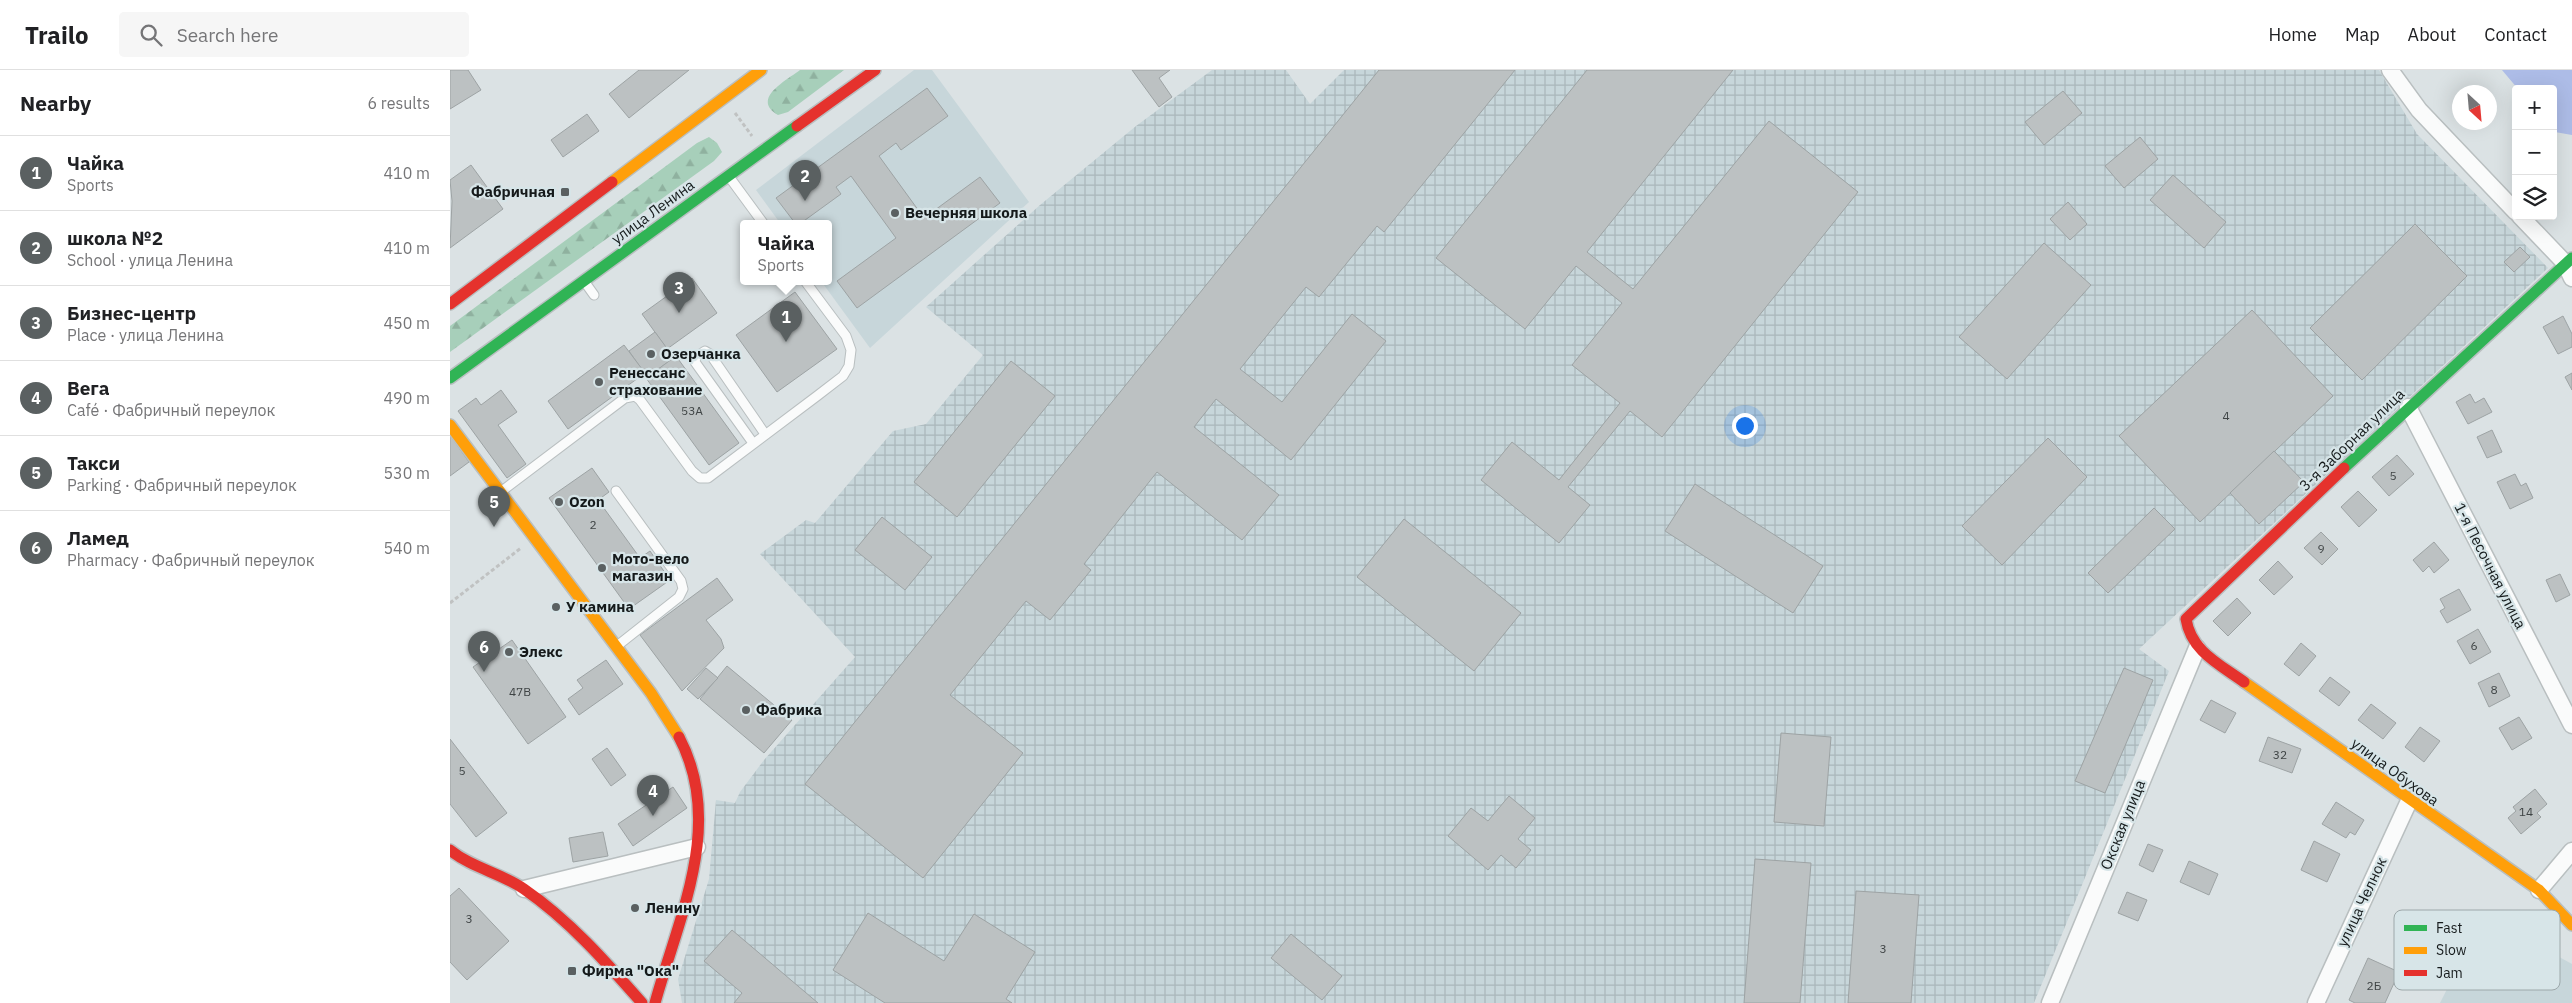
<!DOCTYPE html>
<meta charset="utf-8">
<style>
body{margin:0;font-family:"IBM Plex Sans",sans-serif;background:#f6f6f6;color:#202124}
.controls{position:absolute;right:15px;top:15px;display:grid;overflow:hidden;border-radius:5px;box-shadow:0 5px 20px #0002}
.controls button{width:45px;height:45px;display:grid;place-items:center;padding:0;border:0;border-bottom:1px solid #e0e0e0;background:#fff;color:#202124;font:25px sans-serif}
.compass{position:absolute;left:2002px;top:15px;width:45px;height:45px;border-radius:50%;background:#fff;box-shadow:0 5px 20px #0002;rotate:154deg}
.you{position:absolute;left:1294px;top:355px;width:18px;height:18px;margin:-12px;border:4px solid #fff;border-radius:50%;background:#1a73e8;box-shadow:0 0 0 8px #1a73e833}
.badge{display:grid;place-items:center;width:32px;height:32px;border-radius:50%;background:#5a6061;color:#fff;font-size:16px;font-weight:700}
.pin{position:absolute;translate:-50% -41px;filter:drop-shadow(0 1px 2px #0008)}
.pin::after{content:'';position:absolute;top:26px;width:18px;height:15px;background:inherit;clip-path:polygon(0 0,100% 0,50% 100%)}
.popup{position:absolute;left:290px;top:150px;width:92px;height:65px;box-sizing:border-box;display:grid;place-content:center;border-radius:5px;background:#fff;filter:drop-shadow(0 1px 4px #0005);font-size:16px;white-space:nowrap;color:#757577}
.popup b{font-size:19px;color:#202124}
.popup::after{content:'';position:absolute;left:50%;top:100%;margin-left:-10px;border:10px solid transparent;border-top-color:#fff}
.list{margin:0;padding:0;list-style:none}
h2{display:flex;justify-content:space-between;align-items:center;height:65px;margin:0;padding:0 20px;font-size:21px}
h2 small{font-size:16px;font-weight:400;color:#757577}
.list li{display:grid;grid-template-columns:32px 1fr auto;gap:15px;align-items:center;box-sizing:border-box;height:75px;padding:0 20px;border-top:1px solid #e0e0e0}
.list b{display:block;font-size:19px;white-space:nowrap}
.list p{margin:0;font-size:16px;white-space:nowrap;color:#757577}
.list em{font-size:16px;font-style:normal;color:#757577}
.icon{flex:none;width:28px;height:28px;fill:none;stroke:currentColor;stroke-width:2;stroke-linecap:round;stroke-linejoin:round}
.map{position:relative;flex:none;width:2122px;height:933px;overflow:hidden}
header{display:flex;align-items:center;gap:30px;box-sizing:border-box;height:70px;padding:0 25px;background:#fff;border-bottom:1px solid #e0e0e0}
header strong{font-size:24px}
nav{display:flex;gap:28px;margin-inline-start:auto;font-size:18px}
.search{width:350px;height:45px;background:#f6f6f6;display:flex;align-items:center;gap:12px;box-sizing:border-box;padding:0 18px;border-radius:5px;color:#757577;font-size:19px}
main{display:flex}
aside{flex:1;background:#fff}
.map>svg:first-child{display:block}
.built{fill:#c7d6da}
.industrial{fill:url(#industrial-grid)}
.forest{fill:url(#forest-firs)}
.water{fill:#adbce7}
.building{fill:#bcc1c2;stroke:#9da3a4}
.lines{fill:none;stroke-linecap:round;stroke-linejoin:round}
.lane-casing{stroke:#b9bfc0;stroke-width:11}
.street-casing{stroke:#b9bfc0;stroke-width:19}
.fast-casing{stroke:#b9bfc0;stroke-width:14}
.slow-casing{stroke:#b9bfc0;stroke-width:14}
.jam-casing{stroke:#b9bfc0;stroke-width:14}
.path{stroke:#c0c2c2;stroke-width:3;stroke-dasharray:4 2.5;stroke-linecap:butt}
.lane{stroke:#fafbfb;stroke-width:9}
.street{stroke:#fafbfb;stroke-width:16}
.fast{stroke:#30b455;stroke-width:11}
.slow{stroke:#ff9f0a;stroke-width:11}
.jam{stroke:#e5322d;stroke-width:11}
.poi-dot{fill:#5a6061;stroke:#d7e5e8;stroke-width:2}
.labels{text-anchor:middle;stroke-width:4.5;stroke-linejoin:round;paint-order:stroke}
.number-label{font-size:12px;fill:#3f4445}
.poi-label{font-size:15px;font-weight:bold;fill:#151a1b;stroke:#d7e5e8;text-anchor:start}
.street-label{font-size:15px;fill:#151a1b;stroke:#d7e5e8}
.key{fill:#d7e5e8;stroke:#9da8aa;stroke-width:1}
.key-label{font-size:14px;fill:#151a1b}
</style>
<header>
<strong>Trailo</strong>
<div class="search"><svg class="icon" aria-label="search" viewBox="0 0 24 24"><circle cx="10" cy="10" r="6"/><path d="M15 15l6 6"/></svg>Search here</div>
<nav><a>Home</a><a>Map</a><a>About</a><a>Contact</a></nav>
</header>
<main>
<aside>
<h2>Nearby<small>6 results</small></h2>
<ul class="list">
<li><span class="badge">1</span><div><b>Чайка</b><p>Sports</p></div><em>410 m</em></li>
<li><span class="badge">2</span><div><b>школа №2</b><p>School · улица Ленина</p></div><em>410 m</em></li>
<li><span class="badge">3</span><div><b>Бизнес-центр</b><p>Place · улица Ленина</p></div><em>450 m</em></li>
<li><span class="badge">4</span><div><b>Вега</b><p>Café · Фабричный переулок</p></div><em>490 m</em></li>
<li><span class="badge">5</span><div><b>Такси</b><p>Parking · Фабричный переулок</p></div><em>530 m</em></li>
<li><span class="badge">6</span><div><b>Ламед</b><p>Pharmacy · Фабричный переулок</p></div><em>540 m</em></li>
</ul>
</aside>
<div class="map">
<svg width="2122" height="933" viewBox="0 0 2122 933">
<defs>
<pattern id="industrial-grid" width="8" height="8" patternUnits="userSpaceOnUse" patternTransform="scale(1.25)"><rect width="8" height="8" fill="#c7d6da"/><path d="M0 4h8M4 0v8" fill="none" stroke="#aab7ba"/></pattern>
<pattern id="forest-firs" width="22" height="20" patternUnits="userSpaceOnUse" patternTransform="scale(1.25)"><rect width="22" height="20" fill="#a7cfba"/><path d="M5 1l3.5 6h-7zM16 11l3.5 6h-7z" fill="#8fb19f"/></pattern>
</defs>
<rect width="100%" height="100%" fill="#dbe2e4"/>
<g class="built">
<polygon points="464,0 482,0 579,132 420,278 371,211 378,211 378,153 330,153 306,120"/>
<polygon points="2034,846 2122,894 2122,933 1990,933"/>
</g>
<polygon class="industrial" points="762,0 836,0 860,34 894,0 1929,0 1967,64 2098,198 1689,579 1719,601 1584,933 232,933 228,909 259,809 266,730 285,733 290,722 314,690 405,587 310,484 356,450 365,453 443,361 476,354 533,285 476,237 590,135 686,56"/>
<g class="forest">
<path d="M350 0H394L338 42 328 45C300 29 337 10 350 0Z"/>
<polygon points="259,67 267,73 272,82 264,91 0,282 0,256 247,73"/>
</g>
<polygon class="water" points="2052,0 2122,0 2122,65 2105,62 2103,60 2103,19 2068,19"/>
<g class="building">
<polygon points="0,0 18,0 31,20 0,39"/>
<polygon points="189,0 239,0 179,48 159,24"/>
<polygon points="682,0 720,0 709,8 722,27 709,37"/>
<polygon points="929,0 1065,0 934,162 927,156 869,227 856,217 790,299 832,332 902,244 936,271 841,390 766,329 744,357 829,425 792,470 707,402 634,494 641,500 600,550 576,531 500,625 573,683 473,808 355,714"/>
<polygon points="1137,0 1283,0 1137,182 1183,219 1319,51 1408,122 1212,367 1180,341 1118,417 1140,435 1109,473 1031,410 1062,372 1109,410 1170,333 1122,295 1172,233 1126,196 1075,259 986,188"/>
<polygon points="477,18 498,46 451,80 446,73 429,86 474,148 530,107 550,133 407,238 387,211 446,168 401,106 386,117 391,124 351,153 345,153 326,128"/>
<polygon points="1613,21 1632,43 1594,75 1575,52"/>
<polygon points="137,44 149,61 113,87 101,70"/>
<polygon points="1690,67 1708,89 1674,118 1655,96"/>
<polygon points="21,95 53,139 0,178 2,131 0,110"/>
<polygon points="1723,105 1776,152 1754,178 1700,130"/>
<polygon points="1618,132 1637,154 1620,170 1600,149"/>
<polygon points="1965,154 2017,206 1912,310 1860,258"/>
<polygon points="1594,173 1641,215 1557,309 1509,267"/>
<polygon points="2070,177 2080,187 2064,202 2054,192"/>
<polygon points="242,208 267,243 217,279 192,244"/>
<polygon points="345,222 387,279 327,322 286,265"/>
<polygon points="1802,240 1883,326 1750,452 1669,366"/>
<polygon points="2113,246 2122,264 2122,277 2108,284 2093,257"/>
<polygon points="205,262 224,288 197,307 179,281"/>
<polygon points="174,275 195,303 118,359 98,331"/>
<polygon points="226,286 289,373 259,395 196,308"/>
<polygon points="561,291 605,326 507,447 464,412"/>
<polygon points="2122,303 2122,320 2115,307"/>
<polygon points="51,320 67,342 48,355 76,394 57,408 8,341 26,328 31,335"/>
<polygon points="2020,324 2025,333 2034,328 2042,342 2018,354 2006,332"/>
<polygon points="2042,360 2052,382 2037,388 2027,367"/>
<polygon points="0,365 19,392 0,406"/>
<polygon points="1598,368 1637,407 1552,495 1512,456"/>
<polygon points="1824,381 1854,412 1809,454 1780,423"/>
<polygon points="1947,385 1964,404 1939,426 1922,407"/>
<polygon points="142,398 159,422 148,430 190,488 200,481 220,510 179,539 99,428"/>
<polygon points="2065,404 2071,416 2076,413 2083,428 2060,439 2047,412"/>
<polygon points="1245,414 1373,496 1343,543 1215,461"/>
<polygon points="1908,421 1927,440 1909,457 1891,437"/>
<polygon points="1704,438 1725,459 1658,523 1638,503"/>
<polygon points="432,447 482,487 455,520 405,480"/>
<polygon points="954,449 1071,543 1024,601 907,507"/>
<polygon points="1871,462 1888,479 1872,495 1854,478"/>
<polygon points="1984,472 1999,490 1984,503 1979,496 1973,502 1963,490"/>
<polygon points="1828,491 1843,507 1824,525 1809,510"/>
<polygon points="2110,504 2120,525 2106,532 2096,510"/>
<polygon points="267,508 283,530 256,550 271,569 274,578 232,621 190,565"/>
<polygon points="2009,519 2021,540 1997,553 1990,541 1995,538 1990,529"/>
<polygon points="1787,528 1801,543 1778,566 1763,551"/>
<polygon points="2028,559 2041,582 2020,594 2007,571"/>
<polygon points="62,570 116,647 78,674 23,597"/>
<polygon points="1851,573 1866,586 1849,606 1834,594"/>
<polygon points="156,590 173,614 129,645 118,629 133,618 127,610"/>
<polygon points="277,596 342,650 314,683 250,629"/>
<polygon points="256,598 268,608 248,629 237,619"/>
<polygon points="1674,598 1703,610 1655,723 1625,711"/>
<polygon points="2049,603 2060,626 2039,637 2028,613"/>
<polygon points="1880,607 1900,622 1889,636 1869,621"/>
<polygon points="1761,630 1786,643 1775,663 1750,650"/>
<polygon points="1921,634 1946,653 1933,669 1908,650"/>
<polygon points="2069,647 2082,668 2062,680 2049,658"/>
<polygon points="1970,657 1990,671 1974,692 1955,677"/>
<polygon points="1331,663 1381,667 1374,756 1324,752"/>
<polygon points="1818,667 1851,679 1842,703 1809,691"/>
<polygon points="0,669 57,743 26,767 0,734"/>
<polygon points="157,678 176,705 161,716 142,689"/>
<polygon points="223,717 237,738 183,776 168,754"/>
<polygon points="2085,719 2097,734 2087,743 2091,747 2071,764 2058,748 2066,741 2063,737"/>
<polygon points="1059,726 1085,748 1068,769 1081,780 1066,798 1051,785 1038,800 998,766 1021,738 1038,751"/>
<polygon points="1886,732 1914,750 1905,765 1900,762 1896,768 1872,754"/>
<polygon points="153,762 158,786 123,792 119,768"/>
<polygon points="1864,771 1890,784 1877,812 1851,800"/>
<polygon points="1698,774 1713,780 1703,802 1689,795"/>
<polygon points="1305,789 1361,793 1350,933 1294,933"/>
<polygon points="1739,791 1768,804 1759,825 1730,812"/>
<polygon points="9,818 59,871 17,910 0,892 0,826"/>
<polygon points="1406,821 1469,825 1461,933 1398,933"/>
<polygon points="1677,822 1697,830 1688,851 1668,843"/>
<polygon points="418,843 494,891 524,844 585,882 556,929 562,933 435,933 383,900"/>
<polygon points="282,860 368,933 284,933 292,923 254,891"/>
<polygon points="841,864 892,906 872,930 821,888"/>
<polygon points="1918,888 1949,902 1935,933 1905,933 1899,930"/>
</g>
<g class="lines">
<defs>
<g id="lane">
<polyline points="280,108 313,153"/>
<polyline points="134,211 144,225"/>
<polyline points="303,373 245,292 246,287 255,281 260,284 315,364"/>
<polyline points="52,421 175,328 185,326 190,330 242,401 250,408 258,408 367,326 393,306 399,296 401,280 396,266 355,211"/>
<polyline points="166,421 231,511 233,519 229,527 167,576"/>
</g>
<g id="street">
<polyline points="1940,0 1969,40 2066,142"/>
<polyline points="2070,146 2115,193 2122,208"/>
<polyline points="1958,337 2122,655"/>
<polyline points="74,819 247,777"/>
<polyline points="2089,820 2122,781"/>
<polyline points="1600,933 1747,578"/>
<polyline points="1866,933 1959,731"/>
</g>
<g id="fast">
<polyline points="0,308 347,56"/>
<polyline points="1894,398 2122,188"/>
</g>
<g id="slow">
<polyline points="162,112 311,0"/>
<polyline points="0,355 201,623 229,667"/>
<polyline points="1794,612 2089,820 2122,855"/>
</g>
<g id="jam">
<polyline points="347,56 425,0"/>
<polyline points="0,234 162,112"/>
<path d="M1794 612C1769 594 1741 581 1736 549L1894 398"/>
<path d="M0 780C22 798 51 803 74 819 119 850 156 892 192 933"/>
<path d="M205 933C229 846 275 754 229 667"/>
</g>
</defs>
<use href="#lane" class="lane-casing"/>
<use href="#street" class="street-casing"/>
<use href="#fast" class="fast-casing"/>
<use href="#slow" class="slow-casing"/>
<use href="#jam" class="jam-casing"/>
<g class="path">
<polyline points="285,43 302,66"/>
<polyline points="0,533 71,478"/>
</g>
<use href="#lane" class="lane"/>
<use href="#street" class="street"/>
<use href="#fast" class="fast"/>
<use href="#slow" class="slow"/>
<use href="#jam" class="jam"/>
</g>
<g class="poi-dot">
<rect x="110" y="117" width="10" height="10" rx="2.5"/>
<circle cx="445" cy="143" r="5"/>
<circle cx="201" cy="284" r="5"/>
<circle cx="149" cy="312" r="5"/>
<circle cx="109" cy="432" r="5"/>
<circle cx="152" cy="498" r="5"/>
<circle cx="106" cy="537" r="5"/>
<circle cx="59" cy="582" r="5"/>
<circle cx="296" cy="640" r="5"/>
<circle cx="185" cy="838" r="5"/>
<rect x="117" y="896" width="10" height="10" rx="2.5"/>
</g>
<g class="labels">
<g class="number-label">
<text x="242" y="345">53А</text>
<text x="1776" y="350">4</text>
<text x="1943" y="410">5</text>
<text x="143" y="459">2</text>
<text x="1871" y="483">9</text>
<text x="2024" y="580">6</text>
<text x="2044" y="624">8</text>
<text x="70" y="626">47В</text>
<text x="1830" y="689">32</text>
<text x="12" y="705">5</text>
<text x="2076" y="746">14</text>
<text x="19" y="853">3</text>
<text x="1433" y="883">3</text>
<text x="1924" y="920">2Б</text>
</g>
<g class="poi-label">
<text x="105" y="127" text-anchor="end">Фабричная</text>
<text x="455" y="148">Вечерняя школа</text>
<text x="211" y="289">Озерчанка</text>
<text x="159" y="308">Ренессанс<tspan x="159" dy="17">страхование</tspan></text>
<text x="119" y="437">Ozon</text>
<text x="162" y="494">Мото-вело<tspan x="162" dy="17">магазин</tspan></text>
<text x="116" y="542">У камина</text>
<text x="69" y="587">Элекс</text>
<text x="306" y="645">Фабрика</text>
<text x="195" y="843">Ленину</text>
<text x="132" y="906">Фирма "Ока"</text>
</g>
<g class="street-label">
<text transform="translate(203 142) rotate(-36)" y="5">улица Ленина</text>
<text transform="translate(1902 370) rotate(-44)" y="5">3-я Заборная улица</text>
<text transform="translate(2040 496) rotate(63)" y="5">1-я Песочная улица</text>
<text transform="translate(1945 702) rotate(36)" y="5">улица Обухова</text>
<text transform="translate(1673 755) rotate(-68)" y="5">Окская улица</text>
<text transform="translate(1912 832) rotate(-65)" y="5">улица Челнок</text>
</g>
</g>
<rect x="1944" y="840" width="166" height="80" rx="8" class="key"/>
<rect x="1954" y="855" width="23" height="6" fill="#30b455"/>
<rect x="1954" y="877" width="23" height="7" fill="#ff9f0a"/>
<rect x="1954" y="900" width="23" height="6" fill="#e5322d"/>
<g class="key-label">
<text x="1986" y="863">Fast</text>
<text x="1986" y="885">Slow</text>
<text x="1986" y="908">Jam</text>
</g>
</svg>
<div class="controls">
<button>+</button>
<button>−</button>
<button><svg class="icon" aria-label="layers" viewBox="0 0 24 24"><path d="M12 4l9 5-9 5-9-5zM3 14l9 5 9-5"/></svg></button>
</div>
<svg class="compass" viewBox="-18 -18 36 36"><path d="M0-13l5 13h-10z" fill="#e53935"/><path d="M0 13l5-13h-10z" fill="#757577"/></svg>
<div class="you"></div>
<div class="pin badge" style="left:336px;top:272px">1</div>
<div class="popup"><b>Чайка</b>Sports</div>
<div class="pin badge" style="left:355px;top:131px">2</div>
<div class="pin badge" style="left:229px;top:243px">3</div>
<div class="pin badge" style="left:203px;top:746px">4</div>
<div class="pin badge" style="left:44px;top:457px">5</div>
<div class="pin badge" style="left:34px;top:602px">6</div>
</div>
</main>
